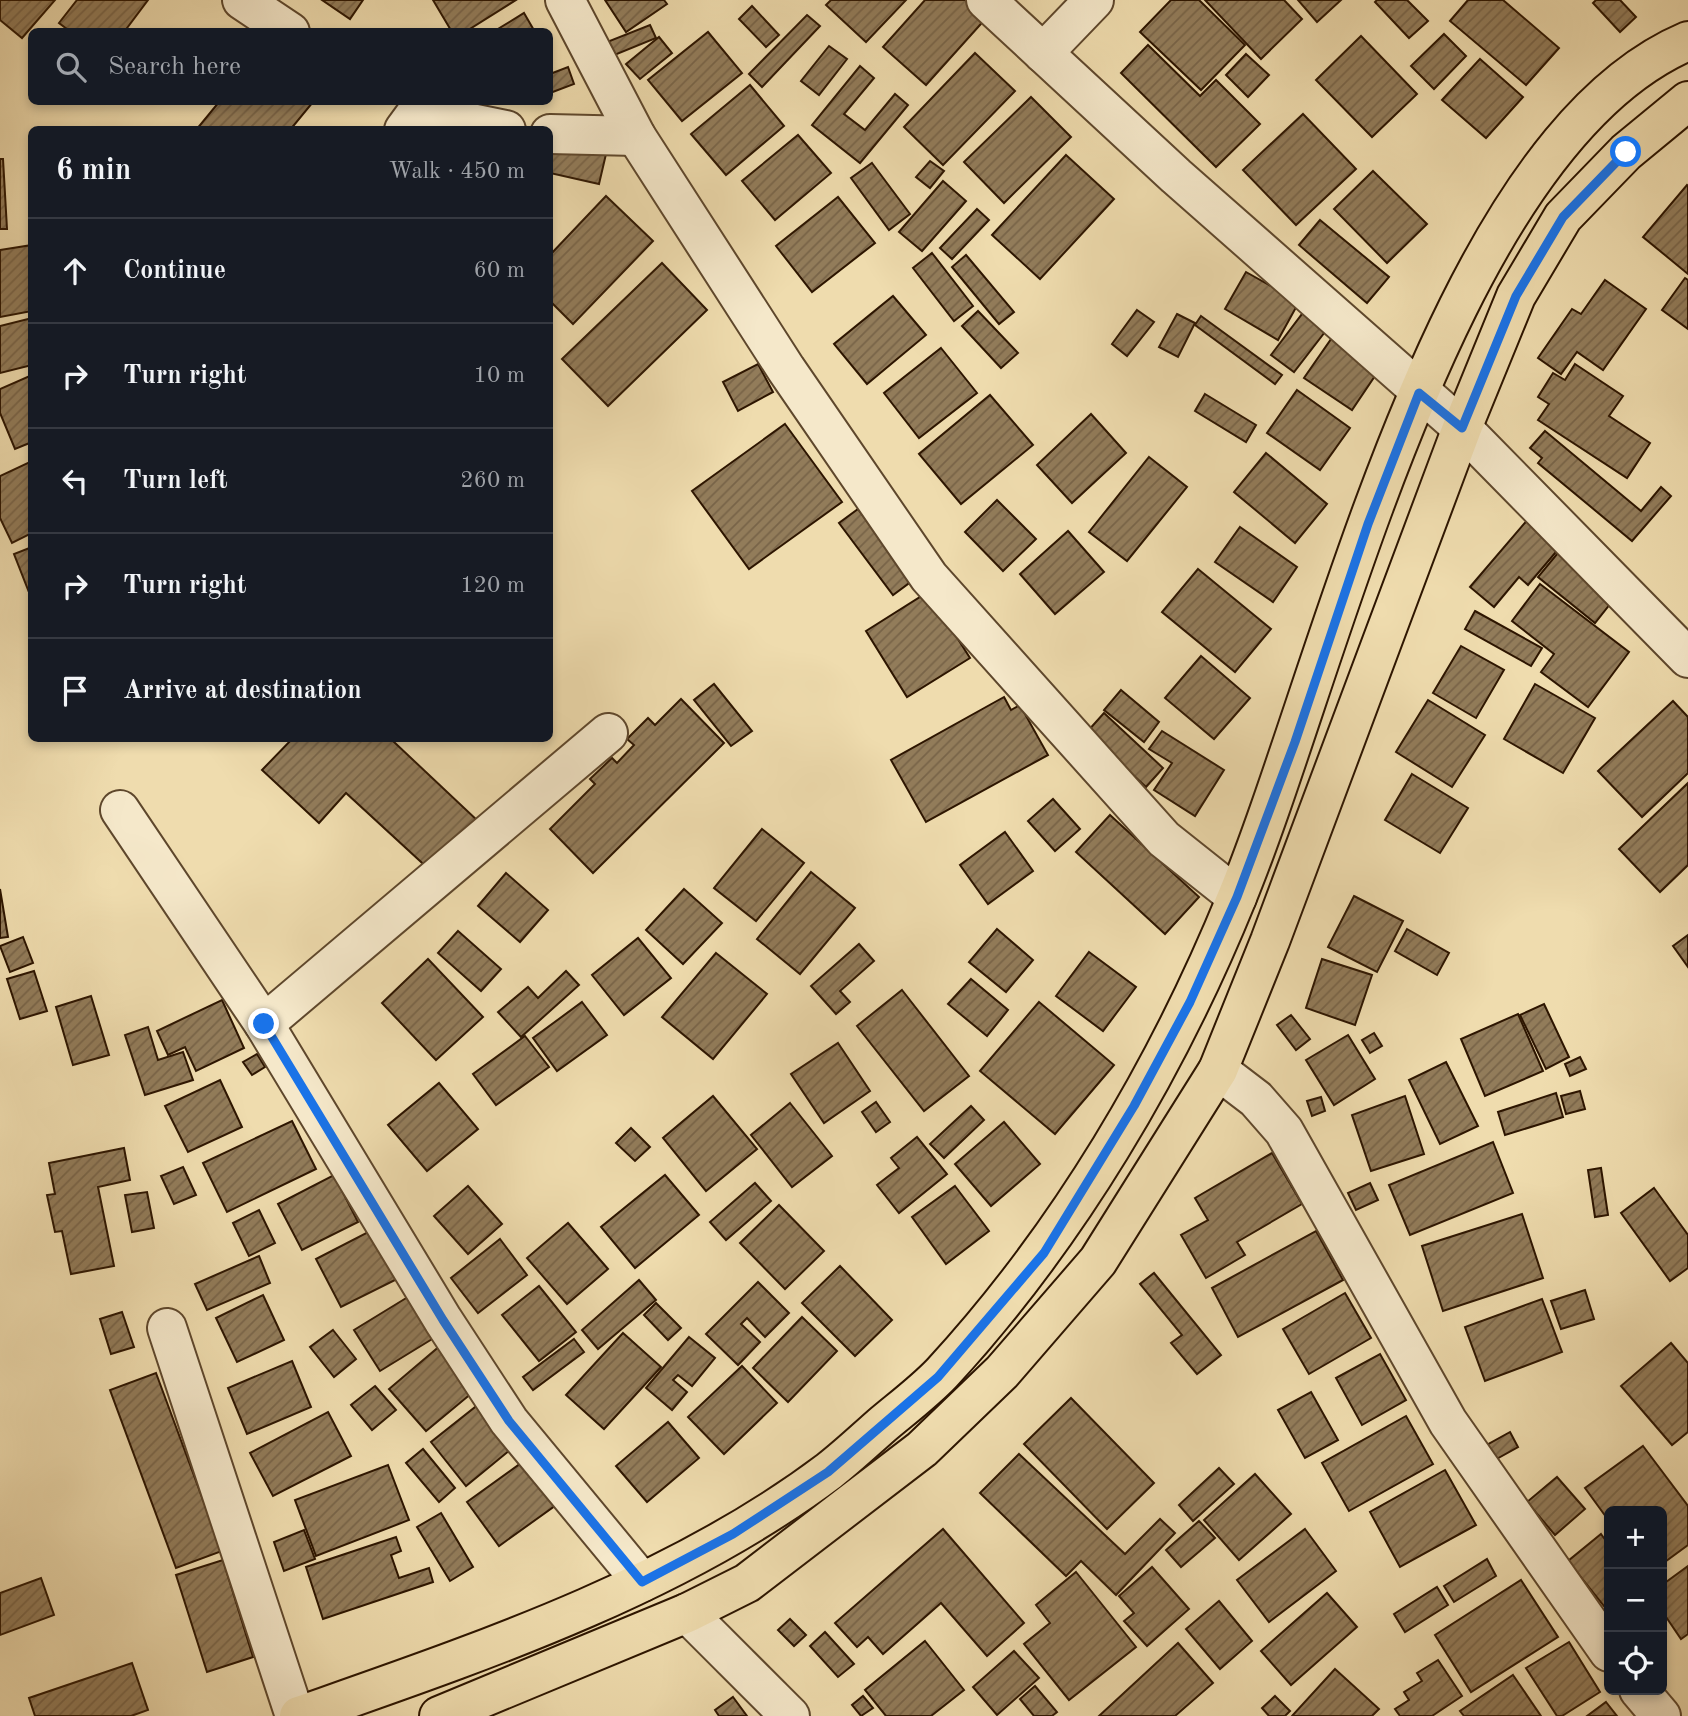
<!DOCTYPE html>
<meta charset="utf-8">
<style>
body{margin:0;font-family:"Old Standard TT",serif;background:#242831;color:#f1f3f6}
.controls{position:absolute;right:21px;bottom:21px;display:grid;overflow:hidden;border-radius:10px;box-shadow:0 4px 10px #0003}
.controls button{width:63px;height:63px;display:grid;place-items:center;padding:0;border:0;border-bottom:2px solid #363941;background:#171b24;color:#f1f3f6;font:35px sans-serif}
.stop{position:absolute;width:21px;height:21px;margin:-16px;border:5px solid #1a73e8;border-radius:50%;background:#fff}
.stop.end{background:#1a73e8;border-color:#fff;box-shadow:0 2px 7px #0008}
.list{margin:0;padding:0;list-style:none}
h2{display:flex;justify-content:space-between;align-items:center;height:91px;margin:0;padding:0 28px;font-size:30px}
h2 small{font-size:23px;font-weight:400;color:#9ea1a6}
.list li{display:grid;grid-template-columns:46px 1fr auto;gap:21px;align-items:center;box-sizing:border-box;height:105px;padding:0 28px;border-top:2px solid #363941}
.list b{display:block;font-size:26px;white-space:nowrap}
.list em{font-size:23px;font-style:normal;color:#9ea1a6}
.icon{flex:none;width:38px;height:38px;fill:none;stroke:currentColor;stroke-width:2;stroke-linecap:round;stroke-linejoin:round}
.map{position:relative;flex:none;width:1688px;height:1716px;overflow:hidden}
.search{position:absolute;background:#171b24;box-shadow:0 4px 10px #0003;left:28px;top:28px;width:525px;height:77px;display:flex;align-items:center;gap:18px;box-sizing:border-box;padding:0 24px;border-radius:10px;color:#9ea1a6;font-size:26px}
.panel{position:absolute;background:#171b24;box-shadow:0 4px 10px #0003;left:28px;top:126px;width:525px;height:616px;border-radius:10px}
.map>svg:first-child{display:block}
.building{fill:url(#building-hatch);stroke:#2d1500;stroke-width:2}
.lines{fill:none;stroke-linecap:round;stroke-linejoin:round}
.minor-casing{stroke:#5e472c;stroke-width:42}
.major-casing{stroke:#2d1500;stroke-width:42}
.minor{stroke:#f5e8ca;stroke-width:38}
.major{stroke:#efdcae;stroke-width:38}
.route{stroke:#1a73e8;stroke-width:9}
</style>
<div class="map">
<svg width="1688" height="1716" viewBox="0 0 1688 1716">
<defs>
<pattern id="building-hatch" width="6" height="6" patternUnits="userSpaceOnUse" patternTransform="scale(1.75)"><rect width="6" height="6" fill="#927c5a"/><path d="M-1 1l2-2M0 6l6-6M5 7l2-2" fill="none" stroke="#786448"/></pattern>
</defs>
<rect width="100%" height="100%" fill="#efdcae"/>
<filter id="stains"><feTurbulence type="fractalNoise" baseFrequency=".00286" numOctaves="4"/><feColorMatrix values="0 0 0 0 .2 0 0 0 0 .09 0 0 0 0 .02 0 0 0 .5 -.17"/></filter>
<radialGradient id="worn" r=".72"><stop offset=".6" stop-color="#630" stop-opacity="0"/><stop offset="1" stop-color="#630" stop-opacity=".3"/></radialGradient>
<g class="building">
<polygon points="0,0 55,0 22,38 0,20"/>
<polygon points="77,0 148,0 124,32 71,32 59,23"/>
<polygon points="322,0 363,0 350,19"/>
<polygon points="433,0 516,0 465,32 452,32"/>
<polygon points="605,0 664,0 667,4 626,32"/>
<polygon points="831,0 906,0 866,42 826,5"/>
<polygon points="925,0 970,0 988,16 926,85 883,47"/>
<polygon points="1171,0 1199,0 1245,45 1201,90 1140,32"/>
<polygon points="1205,0 1284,0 1302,19 1261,59"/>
<polygon points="1298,0 1341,0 1317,22"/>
<polygon points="1377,0 1407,0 1428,21 1409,38 1375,2"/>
<polygon points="1468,0 1503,0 1559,48 1526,85 1450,21"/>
<polygon points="1596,0 1620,0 1636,17 1620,32 1593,3"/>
<polygon points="752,6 779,35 766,47 739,19"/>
<polygon points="524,13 535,32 493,32"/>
<polygon points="807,15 820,26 762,87 749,74"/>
<polygon points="650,25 656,38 612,56 607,42"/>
<polygon points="708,32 742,73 682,121 648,80"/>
<polygon points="1444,34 1466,56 1434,89 1411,66"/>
<polygon points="1361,36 1417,94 1372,137 1316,80"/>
<polygon points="659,37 672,53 640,79 626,64"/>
<polygon points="1148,45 1200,96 1216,80 1260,124 1216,167 1121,73"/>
<polygon points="829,46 847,59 819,95 801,81"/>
<polygon points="975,53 1015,91 943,165 904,127"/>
<polygon points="1246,54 1269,75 1248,97 1226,75"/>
<polygon points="1480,59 1523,97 1486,138 1442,100"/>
<polygon points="860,66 874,78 844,114 865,130 895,94 908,105 860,163 812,125"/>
<polygon points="568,67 574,84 550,93 550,74"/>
<polygon points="750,85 784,126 726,175 691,134"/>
<polygon points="1031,97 1071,137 1004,203 964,162"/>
<polygon points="219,102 313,102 290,130 196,130"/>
<polygon points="1303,114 1356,169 1296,225 1243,170"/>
<polygon points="798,135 831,173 775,220 742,181"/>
<polygon points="550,142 606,154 599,184 550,173"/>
<polygon points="1066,155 1114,199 1040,279 992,235"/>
<polygon points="0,159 3,159 7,229 0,229"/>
<polygon points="930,161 944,171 930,188 916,177"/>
<polygon points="872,163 910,214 889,230 851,178"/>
<polygon points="1373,171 1427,224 1387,263 1334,209"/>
<polygon points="943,181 966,201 922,251 899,232"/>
<polygon points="1687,185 1688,186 1688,274 1643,237"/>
<polygon points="606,196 653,241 573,324 550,301 550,255"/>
<polygon points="838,197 875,243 812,292 776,246"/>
<polygon points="977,209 989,220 952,259 940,248"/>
<polygon points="1320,220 1389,277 1367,303 1299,245"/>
<polygon points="32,245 32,311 0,317 0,250"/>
<polygon points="932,253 973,306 954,321 913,268"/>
<polygon points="966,255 1014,312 999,324 952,267"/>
<polygon points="662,263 707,310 608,406 562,359"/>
<polygon points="1246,272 1299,302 1278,340 1225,309"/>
<polygon points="1685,278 1688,280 1688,329 1662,310"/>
<polygon points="1605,280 1646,309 1603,370 1577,352 1561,374 1538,358 1572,309 1581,314"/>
<polygon points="893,296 926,335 867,384 834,344"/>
<polygon points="1137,310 1154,322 1127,356 1112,344"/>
<polygon points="1305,310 1328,328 1294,372 1271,355"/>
<polygon points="978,311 1018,353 1001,368 962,326"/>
<polygon points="1177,314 1195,323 1178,357 1159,347"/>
<polygon points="1201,316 1282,375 1275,384 1195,325"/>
<polygon points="32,318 32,365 0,373 0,326"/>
<polygon points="1336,332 1383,364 1352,410 1304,378"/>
<polygon points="941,348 977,393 919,438 884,393"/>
<polygon points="758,364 773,392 738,411 723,382"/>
<polygon points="1575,364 1623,396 1609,416 1650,443 1627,478 1538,420 1549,404 1538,397 1553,373 1565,380"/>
<polygon points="32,375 32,442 15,449 0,413 0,389"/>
<polygon points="1297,390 1350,428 1320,470 1267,433"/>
<polygon points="1205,394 1256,425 1246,442 1195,411"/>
<polygon points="990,395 1033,445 961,504 919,454"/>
<polygon points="1091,414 1126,453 1072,503 1037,465"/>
<polygon points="785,424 842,502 749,569 692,491"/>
<polygon points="1545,431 1641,511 1661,487 1671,496 1632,541 1538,463 1542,458 1530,448"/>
<polygon points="1266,453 1327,504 1295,543 1234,492"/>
<polygon points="1149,457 1187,487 1127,561 1089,532"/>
<polygon points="32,461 32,533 12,543 0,518 0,476"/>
<polygon points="997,500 1036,539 1003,571 965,532"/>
<polygon points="858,509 912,581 893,595 839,523"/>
<polygon points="1529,518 1561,546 1528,585 1519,577 1494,607 1470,587"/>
<polygon points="1240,527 1297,567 1273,602 1215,562"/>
<polygon points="1068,531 1104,572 1055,614 1020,574"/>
<polygon points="32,547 32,600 14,554"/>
<polygon points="1562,548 1618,594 1595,623 1538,577"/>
<polygon points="1198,569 1271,629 1235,672 1162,612"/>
<polygon points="1540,584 1629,652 1588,707 1541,672 1554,654 1512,621"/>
<polygon points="928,592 970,658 907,697 866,631"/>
<polygon points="1475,611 1542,648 1531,666 1465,629"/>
<polygon points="1461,646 1504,670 1476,718 1433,693"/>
<polygon points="1201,656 1250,698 1214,739 1165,698"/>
<polygon points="714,684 752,731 731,746 694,700"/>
<polygon points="1535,684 1595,718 1563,773 1504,739"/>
<polygon points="1121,690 1159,722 1144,742 1104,710"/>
<polygon points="1004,697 1011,710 1020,705 1048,755 926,822 891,760"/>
<polygon points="681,699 724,743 593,873 550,829 595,784 590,779 612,758 617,763 634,745 627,739 648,718 655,725"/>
<polygon points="1428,700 1485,735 1452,787 1396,752"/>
<polygon points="1673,701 1688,717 1688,773 1642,817 1598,771"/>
<polygon points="1104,713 1163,768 1146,787 1087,732"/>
<polygon points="1162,731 1224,770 1195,816 1154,790 1172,763 1149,749"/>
<polygon points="293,738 398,738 394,742 479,822 432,872 346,793 319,823 262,770"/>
<polygon points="1412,774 1468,808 1440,853 1385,820"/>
<polygon points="1688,783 1688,865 1660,892 1619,849"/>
<polygon points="1053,799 1080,829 1055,851 1028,821"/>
<polygon points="1110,815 1199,897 1165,934 1076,852"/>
<polygon points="762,829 804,863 756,921 714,888"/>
<polygon points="1005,832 1033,871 988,904 960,865"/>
<polygon points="811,872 855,908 800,974 757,939"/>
<polygon points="506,873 548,910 520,942 478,906"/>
<polygon points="0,889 8,937 0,938"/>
<polygon points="684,889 722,923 683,964 646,930"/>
<polygon points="1354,896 1403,921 1377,972 1328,947"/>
<polygon points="997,929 1033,960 1006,992 969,962"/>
<polygon points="1407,929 1449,953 1437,975 1395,951"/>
<polygon points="458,931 501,969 481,991 438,953"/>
<polygon points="1688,935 1688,967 1673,946"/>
<polygon points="23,937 33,963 10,972 0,946"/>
<polygon points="638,938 671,978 624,1015 592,975"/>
<polygon points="859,944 874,961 840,991 850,1002 836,1014 811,986"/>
<polygon points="1089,952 1136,987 1103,1031 1056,996"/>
<polygon points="716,953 767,994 713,1059 662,1017"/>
<polygon points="428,959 483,1017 436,1060 382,1003"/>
<polygon points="1322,959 1372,975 1355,1025 1306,1008"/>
<polygon points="34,971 47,1011 20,1019 7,979"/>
<polygon points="566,971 579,985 521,1037 498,1012 528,987 538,998"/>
<polygon points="971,979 1008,1010 987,1036 948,1004"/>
<polygon points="902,990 969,1076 924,1111 857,1026"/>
<polygon points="91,996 109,1055 73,1065 56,1007"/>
<polygon points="222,1000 244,1048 196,1071 185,1047 168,1055 157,1031"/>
<polygon points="582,1002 607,1035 557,1071 533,1038"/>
<polygon points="1039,1002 1114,1065 1055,1134 980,1071"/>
<polygon points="1544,1004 1569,1057 1546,1069 1520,1015"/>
<polygon points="1518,1014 1543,1071 1485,1096 1461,1039"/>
<polygon points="1291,1015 1310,1039 1296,1050 1277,1025"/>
<polygon points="148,1027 158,1060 183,1052 193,1080 145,1095 125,1035"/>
<polygon points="1374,1033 1382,1046 1370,1053 1362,1040"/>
<polygon points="1348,1035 1375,1079 1334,1105 1306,1060"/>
<polygon points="525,1036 549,1067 496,1105 473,1074"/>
<polygon points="838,1043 870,1091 824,1123 791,1074"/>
<polygon points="257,1054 265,1067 252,1075 243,1062"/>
<polygon points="1580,1057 1586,1069 1570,1076 1565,1064"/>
<polygon points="1446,1062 1478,1126 1440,1144 1409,1080"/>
<polygon points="220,1080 242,1127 188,1152 165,1106"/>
<polygon points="439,1083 478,1129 427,1171 388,1125"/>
<polygon points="1580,1091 1585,1109 1566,1114 1561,1096"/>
<polygon points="1556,1093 1563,1117 1505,1135 1498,1112"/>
<polygon points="713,1096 757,1149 706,1191 663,1138"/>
<polygon points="1405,1096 1424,1154 1371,1171 1352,1115"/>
<polygon points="1321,1097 1325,1111 1312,1116 1307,1101"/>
<polygon points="876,1102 890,1122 876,1132 862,1112"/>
<polygon points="790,1103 832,1156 792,1187 751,1135"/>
<polygon points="971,1106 984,1120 944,1158 930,1144"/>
<polygon points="292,1121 316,1169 227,1212 203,1163"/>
<polygon points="1004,1122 1040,1164 991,1206 955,1164"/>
<polygon points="631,1128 650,1147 635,1161 616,1143"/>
<polygon points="917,1137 947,1174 899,1213 877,1185 899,1168 891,1158"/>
<polygon points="1493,1142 1513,1193 1410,1235 1389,1185"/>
<polygon points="124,1148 130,1180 98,1187 114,1266 71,1274 62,1231 55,1232 47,1195 55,1194 49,1163"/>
<polygon points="1272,1153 1302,1204 1237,1242 1245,1255 1206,1278 1181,1235 1208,1220 1195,1198"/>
<polygon points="183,1167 196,1195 174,1204 161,1176"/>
<polygon points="1601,1168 1608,1215 1595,1217 1588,1170"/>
<polygon points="334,1175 358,1222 302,1250 278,1204"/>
<polygon points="665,1175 699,1215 635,1268 601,1227"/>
<polygon points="755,1183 771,1201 726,1240 710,1222"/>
<polygon points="1370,1183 1378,1200 1356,1210 1348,1193"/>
<polygon points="468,1186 502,1224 468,1254 434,1216"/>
<polygon points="955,1186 989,1231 946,1264 912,1217"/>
<polygon points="1654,1188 1688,1235 1688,1268 1670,1281 1621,1213"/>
<polygon points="147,1192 154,1228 132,1232 125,1195"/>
<polygon points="779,1205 824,1251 785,1289 740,1243"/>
<polygon points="259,1210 275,1243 249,1256 233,1223"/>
<polygon points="1522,1214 1543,1278 1443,1311 1422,1246"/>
<polygon points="568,1223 608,1269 567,1304 527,1258"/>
<polygon points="374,1229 399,1278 341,1307 316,1259"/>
<polygon points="1316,1231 1343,1280 1238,1337 1212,1288"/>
<polygon points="500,1239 527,1275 478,1313 451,1278"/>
<polygon points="259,1256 270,1283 207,1310 195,1284"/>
<polygon points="840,1266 892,1320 855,1356 802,1303"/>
<polygon points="1154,1273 1221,1355 1197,1374 1171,1343 1182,1335 1140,1284"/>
<polygon points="639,1280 656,1300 598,1349 582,1330"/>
<polygon points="758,1282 789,1313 765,1337 747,1318 741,1324 760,1342 738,1365 706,1334"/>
<polygon points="539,1286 576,1332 539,1361 502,1315"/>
<polygon points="1585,1290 1594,1319 1561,1329 1551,1301"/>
<polygon points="416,1292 442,1333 380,1371 354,1330"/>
<polygon points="1345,1293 1371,1338 1309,1374 1283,1329"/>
<polygon points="263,1295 284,1340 237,1362 216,1318"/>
<polygon points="1542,1299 1562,1352 1485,1381 1465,1327"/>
<polygon points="656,1303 681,1328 668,1340 644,1315"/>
<polygon points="122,1312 134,1347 111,1354 100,1319"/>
<polygon points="802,1317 837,1351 788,1402 753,1368"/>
<polygon points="333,1330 356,1359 334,1377 310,1347"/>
<polygon points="623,1333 661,1367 604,1429 566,1395"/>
<polygon points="689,1337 715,1358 692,1386 678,1375 673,1380 687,1392 672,1410 646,1388"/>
<polygon points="574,1339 584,1352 533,1390 523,1377"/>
<polygon points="1671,1343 1688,1363 1688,1432 1672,1445 1621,1386"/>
<polygon points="441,1345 478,1388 426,1431 389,1389"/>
<polygon points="1380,1354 1406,1400 1362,1425 1336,1378"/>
<polygon points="292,1361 311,1407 247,1434 228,1388"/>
<polygon points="742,1366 777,1403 724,1454 688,1417"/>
<polygon points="156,1373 222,1551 176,1568 110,1390"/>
<polygon points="375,1386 396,1410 372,1430 351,1405"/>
<polygon points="1311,1392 1338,1440 1305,1458 1278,1410"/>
<polygon points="1071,1398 1154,1483 1107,1529 1024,1444"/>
<polygon points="479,1404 515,1446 466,1486 431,1442"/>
<polygon points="328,1412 351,1456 273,1496 250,1453"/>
<polygon points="1406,1416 1433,1464 1349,1511 1322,1463"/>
<polygon points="668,1422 699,1458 647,1502 616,1466"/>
<polygon points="1510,1432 1518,1447 1493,1461 1485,1446"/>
<polygon points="1643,1446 1688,1506 1688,1545 1662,1564 1662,1511 1609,1511 1609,1521 1585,1488"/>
<polygon points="423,1449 455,1488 439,1502 406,1463"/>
<polygon points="1019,1454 1125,1554 1160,1519 1175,1533 1116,1595 1081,1561 1066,1576 980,1493"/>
<polygon points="528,1458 559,1503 499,1546 467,1502"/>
<polygon points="388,1465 409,1520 316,1556 295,1500"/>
<polygon points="1219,1468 1234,1484 1193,1521 1179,1505"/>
<polygon points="1445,1470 1476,1525 1400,1567 1370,1512"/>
<polygon points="1255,1474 1291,1514 1239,1560 1204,1520"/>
<polygon points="1557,1477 1585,1509 1555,1535 1527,1502"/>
<polygon points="441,1513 473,1567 450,1581 417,1527"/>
<polygon points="1199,1521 1215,1538 1181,1567 1166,1550"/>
<polygon points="943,1529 1024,1623 987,1656 941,1603 883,1654 868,1637 857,1647 835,1623"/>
<polygon points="1305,1529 1336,1571 1269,1622 1237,1580"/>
<polygon points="304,1530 315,1559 284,1571 274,1542"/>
<polygon points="1601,1534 1609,1545 1609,1602 1604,1606 1568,1561"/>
<polygon points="396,1537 401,1551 391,1555 399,1578 429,1568 433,1582 323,1619 306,1567"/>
<polygon points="1487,1559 1496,1576 1454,1602 1444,1586"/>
<polygon points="223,1560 253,1657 207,1672 176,1575"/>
<polygon points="1688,1566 1688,1634 1681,1639 1662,1611 1662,1585"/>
<polygon points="1152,1567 1189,1609 1147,1646 1124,1621 1134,1613 1119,1596"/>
<polygon points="1076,1572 1136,1647 1069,1700 1024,1644 1050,1623 1036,1605"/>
<polygon points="41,1578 54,1615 0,1635 0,1593"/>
<polygon points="1521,1580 1558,1637 1471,1692 1435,1635"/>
<polygon points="1437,1587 1448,1605 1405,1632 1394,1614"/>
<polygon points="1327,1593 1357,1627 1291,1685 1261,1651"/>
<polygon points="1219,1601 1252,1641 1220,1669 1186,1629"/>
<polygon points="790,1619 806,1635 794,1646 778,1630"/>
<polygon points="825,1632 854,1664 838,1677 810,1646"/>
<polygon points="925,1641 964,1690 931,1716 886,1716 865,1690"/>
<polygon points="1569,1642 1600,1692 1562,1716 1557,1716 1526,1668"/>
<polygon points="1178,1643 1213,1683 1175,1716 1099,1716"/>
<polygon points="1014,1651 1039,1678 997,1715 973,1687"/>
<polygon points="1438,1660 1462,1696 1432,1716 1400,1716 1395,1709 1409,1700 1404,1692 1422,1681 1417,1673"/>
<polygon points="132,1663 148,1710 131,1716 35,1716 29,1698"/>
<polygon points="1335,1669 1379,1709 1372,1716 1292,1716"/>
<polygon points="1513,1675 1541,1716 1464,1716 1460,1711"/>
<polygon points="1035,1686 1057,1712 1052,1716 1034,1716 1020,1699"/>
<polygon points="863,1696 873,1708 861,1716 852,1705"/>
<polygon points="1275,1696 1290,1711 1285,1716 1269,1716 1262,1708"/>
<polygon points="733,1697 747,1716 719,1716 715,1710"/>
<polygon points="1606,1702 1617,1716 1587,1716"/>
</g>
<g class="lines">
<defs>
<g id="minor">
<polyline points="242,0 290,32"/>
<polyline points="565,0 636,136 786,369 929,577 1164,839 1237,897"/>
<polyline points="986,0 1176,176 1462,428 1688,658"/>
<polyline points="1043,53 1094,0"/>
<polyline points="418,102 452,119 506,130"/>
<polyline points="404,130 423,104"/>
<polyline points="550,134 636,136"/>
<polyline points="120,810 264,1024 443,1320 509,1421 642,1582"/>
<polyline points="264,1024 608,733"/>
<polyline points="1218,1070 1256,1099 1284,1131 1448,1422 1609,1652"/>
<polyline points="167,1328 295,1716"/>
<polyline points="687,1613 790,1716"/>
<polyline points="1639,1690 1661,1716"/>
</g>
<g id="major">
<path d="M299 1716C478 1653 675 1587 829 1471 847 1457 864 1441 881 1426 901 1409 924 1392 942 1373 1068 1236 1167 1069 1237 897 1332 666 1445 144 1688 41"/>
<polyline points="439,1716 687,1613 747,1583 922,1449 1002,1372 1098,1261 1218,1070 1270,941 1462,428 1516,296 1563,217 1626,152 1688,101"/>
</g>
</defs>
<use href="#minor" class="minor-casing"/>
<use href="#major" class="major-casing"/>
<use href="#minor" class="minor"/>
<use href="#major" class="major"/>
</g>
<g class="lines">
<polyline class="route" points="264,1024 443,1320 509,1421 642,1582 733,1534 828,1472 938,1377 1044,1253 1134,1106 1190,1002 1237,897 1295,742 1368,524 1419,393 1462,428 1516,296 1563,217 1626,152"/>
</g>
<rect width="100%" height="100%" filter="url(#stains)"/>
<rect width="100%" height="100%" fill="url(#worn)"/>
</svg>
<div class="controls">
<button>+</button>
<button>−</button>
<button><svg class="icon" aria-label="locate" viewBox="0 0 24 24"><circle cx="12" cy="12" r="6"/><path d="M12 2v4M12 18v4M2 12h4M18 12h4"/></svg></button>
</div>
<div class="stop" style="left:1626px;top:152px"></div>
<div class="stop end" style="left:264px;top:1024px"></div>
<div class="search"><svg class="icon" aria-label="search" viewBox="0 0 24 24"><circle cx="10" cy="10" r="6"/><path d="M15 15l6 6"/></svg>Search here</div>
<section class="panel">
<h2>6 min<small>Walk · 450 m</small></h2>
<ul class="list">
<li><svg class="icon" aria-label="ahead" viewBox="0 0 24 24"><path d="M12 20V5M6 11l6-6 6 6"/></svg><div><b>Continue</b></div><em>60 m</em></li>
<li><svg class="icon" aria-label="right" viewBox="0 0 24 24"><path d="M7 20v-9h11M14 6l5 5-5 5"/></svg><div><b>Turn right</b></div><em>10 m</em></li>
<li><svg class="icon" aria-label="left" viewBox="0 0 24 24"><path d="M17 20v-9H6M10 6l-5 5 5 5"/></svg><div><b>Turn left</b></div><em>260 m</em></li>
<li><svg class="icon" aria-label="right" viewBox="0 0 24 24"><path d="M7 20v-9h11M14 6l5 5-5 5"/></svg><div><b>Turn right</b></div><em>120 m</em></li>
<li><svg class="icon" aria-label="arrive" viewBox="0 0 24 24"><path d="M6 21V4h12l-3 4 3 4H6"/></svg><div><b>Arrive at destination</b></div></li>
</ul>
</section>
</div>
